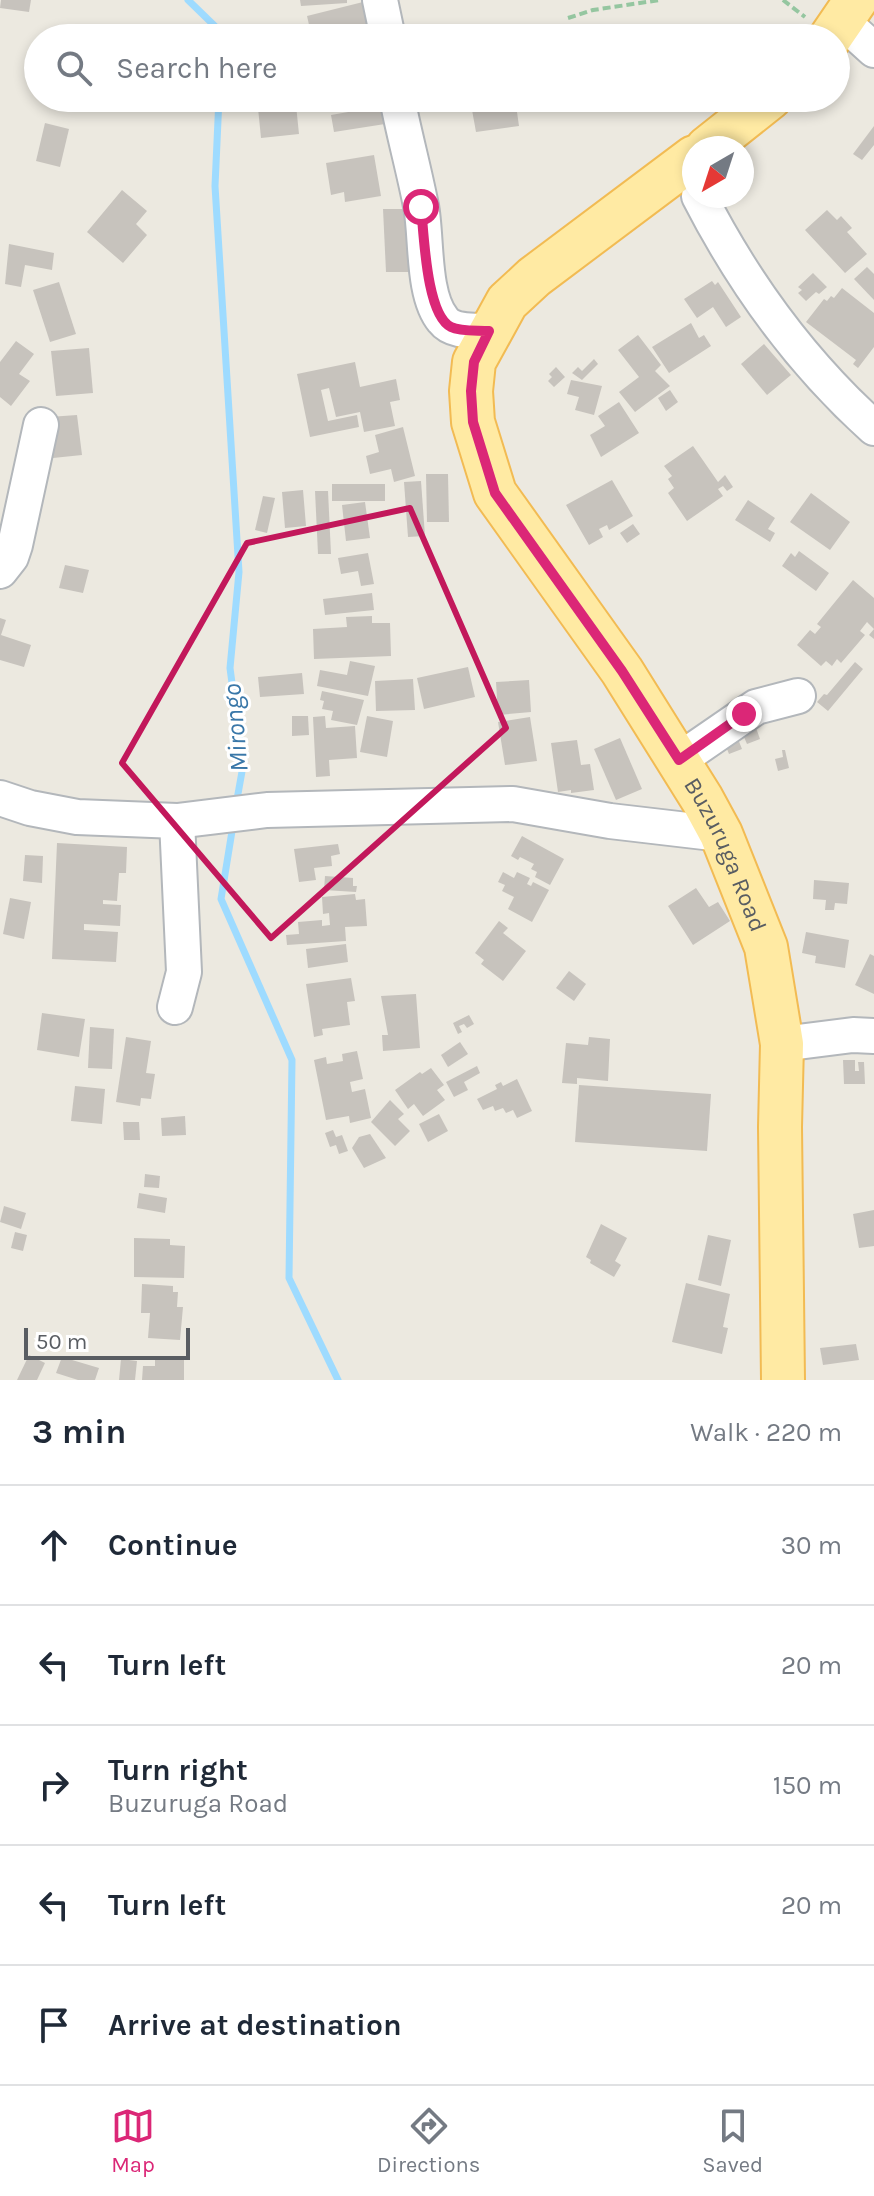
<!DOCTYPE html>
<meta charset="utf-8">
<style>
body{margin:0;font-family:Karla,sans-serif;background:#f2f2f3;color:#1f2937}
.compass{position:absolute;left:682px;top:136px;width:72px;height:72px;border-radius:50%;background:#fff;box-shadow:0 4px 12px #0003;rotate:219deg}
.scale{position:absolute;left:24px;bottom:20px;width:166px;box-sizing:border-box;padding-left:8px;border:4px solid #595d62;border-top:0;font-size:22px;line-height:28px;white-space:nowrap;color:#595d62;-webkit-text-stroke:6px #fff;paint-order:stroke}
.stop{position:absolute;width:24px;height:24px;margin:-18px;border:6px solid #db2777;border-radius:50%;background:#fff}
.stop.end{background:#db2777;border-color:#fff;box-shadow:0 2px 8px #0008}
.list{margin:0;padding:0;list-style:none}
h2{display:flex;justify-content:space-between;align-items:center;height:104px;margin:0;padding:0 32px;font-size:34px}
h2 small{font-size:26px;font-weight:400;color:#747a83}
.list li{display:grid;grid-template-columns:52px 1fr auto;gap:24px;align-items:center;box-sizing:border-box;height:120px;padding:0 32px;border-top:2px solid #e0e1e3}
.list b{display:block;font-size:30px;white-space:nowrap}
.list p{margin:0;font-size:26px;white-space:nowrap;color:#747a83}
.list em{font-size:26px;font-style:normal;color:#747a83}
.icon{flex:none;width:44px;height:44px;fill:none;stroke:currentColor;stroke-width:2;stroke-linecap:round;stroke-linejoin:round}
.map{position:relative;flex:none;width:874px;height:1380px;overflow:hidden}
.search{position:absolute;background:#fff;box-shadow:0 4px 12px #0003;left:24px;right:24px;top:24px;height:88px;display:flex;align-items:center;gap:20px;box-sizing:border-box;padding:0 28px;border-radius:44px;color:#747a83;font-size:30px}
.sheet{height:704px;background:#fff}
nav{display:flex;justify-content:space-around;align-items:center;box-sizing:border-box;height:112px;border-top:2px solid #e0e1e3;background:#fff;font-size:22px;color:#747a83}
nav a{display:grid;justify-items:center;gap:4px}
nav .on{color:#db2777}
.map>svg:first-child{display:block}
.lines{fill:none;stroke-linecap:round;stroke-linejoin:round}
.stream{stroke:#9edbff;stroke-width:7}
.building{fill:#c7c3bd}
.minor-casing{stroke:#b3b7bb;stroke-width:38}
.major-casing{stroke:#f2bb53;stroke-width:46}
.path{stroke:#95c6a0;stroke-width:4;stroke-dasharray:8 4;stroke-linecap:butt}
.minor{stroke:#fff;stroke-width:34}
.major{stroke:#ffeaa3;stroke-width:42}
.route{stroke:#db2777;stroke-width:10}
.marked{fill:none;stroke:#c2185b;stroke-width:6;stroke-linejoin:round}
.labels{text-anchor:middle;stroke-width:6;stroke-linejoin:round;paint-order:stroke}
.street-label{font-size:24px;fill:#595d62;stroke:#fff}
.water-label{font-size:26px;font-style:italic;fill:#3977a8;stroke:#fff}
</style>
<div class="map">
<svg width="874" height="1380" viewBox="0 0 874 1380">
<rect width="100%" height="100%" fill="#ece9e0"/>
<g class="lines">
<g class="stream">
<polyline points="188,0 222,33 222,38"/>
<polyline points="219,98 215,186 239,572 230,668 243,766 236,805"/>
<polyline points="233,825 221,899 292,1060 289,1278 338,1380"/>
</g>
</g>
<g class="building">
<polygon points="1,0 31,0 29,12 0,8"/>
<polygon points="300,0 347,0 347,3 301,6"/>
<polygon points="367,1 376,34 360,38 312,38 307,16"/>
<polygon points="352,98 381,98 385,124 334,132 331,115 354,111"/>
<polygon points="515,98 519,126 476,132 470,99"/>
<polygon points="296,105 299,134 261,138 258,108"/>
<polygon points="45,123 69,129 60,167 36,161"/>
<polygon points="874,126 874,145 862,160 853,154"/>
<polygon points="374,155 381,196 345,202 344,192 331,195 326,163"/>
<polygon points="122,190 147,211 136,224 147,235 123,263 87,232"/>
<polygon points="383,209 407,209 409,272 386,272"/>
<polygon points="827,210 837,220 841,216 852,228 847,232 867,254 845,273 805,230"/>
<polygon points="9,244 54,253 52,270 25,265 21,287 5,284"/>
<polygon points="867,267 874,274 874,300 854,279"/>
<polygon points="813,273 827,287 819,294 816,292 806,301 798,293 802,290 798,287"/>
<polygon points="712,281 715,285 718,282 741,317 726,327 713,307 697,318 684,299"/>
<polygon points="59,282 76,334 50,342 33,290"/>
<polygon points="842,288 874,313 874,347 858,368 853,364 856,360 806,322 824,299 827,301 831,296 834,298"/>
<polygon points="691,323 699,338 704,335 711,346 669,373 652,347"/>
<polygon points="638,335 661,365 655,371 670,386 635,412 619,392 639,377 618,350"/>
<polygon points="16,341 34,354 19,374 30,381 11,406 0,397 0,362"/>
<polygon points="764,344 791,375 767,395 741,364"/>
<polygon points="89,348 93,393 56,396 51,351"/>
<polygon points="594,359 598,364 582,380 572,373 578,367 582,371"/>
<polygon points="355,362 360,387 396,379 400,400 390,402 395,426 364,432 360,412 336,417 329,388 321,390 328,421 357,415 359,427 310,437 297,374"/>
<polygon points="556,367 565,377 554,387 548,381 552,377 549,374"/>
<polygon points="571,380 602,386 594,415 575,410 579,397 567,394"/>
<polygon points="670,390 678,402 666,411 658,398"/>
<polygon points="619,402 639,433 601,457 590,435 605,426 598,416"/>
<polygon points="77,415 82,455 53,458 49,417"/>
<polygon points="403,427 415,476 394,482 391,469 370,474 366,456 379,452 375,435"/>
<polygon points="693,446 718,482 725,475 733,487 727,491 723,486 718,489 723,496 687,521 668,493 674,488 668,479 672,476 664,466"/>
<polygon points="426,474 448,474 449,522 427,522"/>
<polygon points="612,480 633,516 609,530 607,525 599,529 603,537 589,545 566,505"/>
<polygon points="421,481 425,536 408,537 404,482"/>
<rect x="332" y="484" width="53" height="17"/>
<polygon points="303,490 306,526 285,528 282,492"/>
<polygon points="315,491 328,491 331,554 318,554"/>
<polygon points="811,493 850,522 830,550 790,522"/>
<polygon points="263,496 275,498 267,533 255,530"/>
<polygon points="748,500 775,518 768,529 775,533 770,542 735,520"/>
<polygon points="365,502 370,538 346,541 342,505"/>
<polygon points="633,524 640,534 627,543 620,533"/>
<polygon points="799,551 829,573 816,591 782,566 791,553 795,557"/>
<polygon points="368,553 374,584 361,586 358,571 341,574 338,558"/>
<polygon points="65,565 89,570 83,593 59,588"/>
<polygon points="853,580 874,598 874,639 869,635 874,629 867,622 860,631 865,635 841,663 837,659 832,666 826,661 821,666 797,645 810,630 815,634 821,627 817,624"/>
<polygon points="372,593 374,610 325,615 323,599"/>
<polygon points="372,616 372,623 390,623 391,656 314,659 313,629 347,627 346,617"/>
<polygon points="0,618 6,620 1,635 31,645 24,667 0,660"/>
<polygon points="350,661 375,666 368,696 317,686 320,670 347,675"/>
<polygon points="855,662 863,669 828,711 817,702 824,694 827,695"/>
<polygon points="468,667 475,697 424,709 417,678"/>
<polygon points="302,673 304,694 260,697 258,677"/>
<polygon points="413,679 415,710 376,711 375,681"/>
<polygon points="529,680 531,712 498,715 496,682"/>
<polygon points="322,691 364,700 357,725 331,720 333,711 322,709 324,701 320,700"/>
<polygon points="292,716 308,716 309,735 292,736"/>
<polygon points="325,716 326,728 355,726 357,758 329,760 330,776 316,777 313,717"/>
<polygon points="367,716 393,721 387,757 360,752"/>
<polygon points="530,717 537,761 505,765 498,722"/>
<polygon points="755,725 760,739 747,744 744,737 738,739 742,749 729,754 725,744"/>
<polygon points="620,738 642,789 616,800 594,749"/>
<polygon points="577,740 581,765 590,764 594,790 571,793 571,790 558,792 551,743"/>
<polygon points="782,750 785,750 789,768 778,771 775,759 783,757"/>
<polygon points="522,836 564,859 550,885 535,877 537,872 531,869 534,864 520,857 518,860 511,856"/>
<polygon points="57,843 127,847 126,873 119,873 117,901 103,900 103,904 121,905 120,926 84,924 84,930 118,932 116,962 52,959"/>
<polygon points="338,844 340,854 331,856 332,866 314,868 316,880 299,882 294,849"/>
<polygon points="25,855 43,856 42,883 23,881"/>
<polygon points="503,872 514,878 517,872 530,878 527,884 531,886 533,882 549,890 532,922 508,909 514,897 502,891 505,885 498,882"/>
<polygon points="325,876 353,878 353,886 357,886 356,892 324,890"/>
<polygon points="814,880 849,883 847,904 835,903 834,910 825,910 826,900 813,899"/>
<polygon points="696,888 709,907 718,902 730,921 693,945 668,906"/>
<polygon points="355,894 356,900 365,899 367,926 345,927 346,941 287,945 286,935 299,934 298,922 322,920 322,926 330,925 329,913 323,914 322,897"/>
<polygon points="10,898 31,902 24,939 3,934"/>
<polygon points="499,921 508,928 503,933 526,951 503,981 481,964 484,960 475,953"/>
<polygon points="806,932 849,940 845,968 815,963 816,956 802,953"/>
<polygon points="346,944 348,962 308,968 306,949"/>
<polygon points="870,954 874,956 874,994 855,985"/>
<polygon points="569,971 586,984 574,1001 556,988"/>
<polygon points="351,978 355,1001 347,1002 350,1025 322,1029 323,1035 314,1037 306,984"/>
<polygon points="416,994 420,1048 383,1051 382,1035 388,1035 381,996"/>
<polygon points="42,1013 85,1019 79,1057 37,1050"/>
<polygon points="469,1015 474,1024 467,1028 464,1024 459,1026 462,1032 458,1034 453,1023"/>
<polygon points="90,1027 114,1029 112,1069 88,1068"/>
<polygon points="126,1037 151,1041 146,1073 155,1074 151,1099 141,1098 140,1106 116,1102"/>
<polygon points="589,1037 610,1039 608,1081 577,1078 577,1084 562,1083 566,1043 588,1045"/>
<polygon points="460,1042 468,1054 448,1067 441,1055"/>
<polygon points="357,1051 363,1079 350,1082 352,1092 365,1089 371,1118 350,1123 349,1116 326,1120 314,1060 326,1057 327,1064 343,1061 342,1054"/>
<polygon points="843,1060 855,1060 855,1071 859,1071 858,1062 864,1062 865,1084 844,1084"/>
<polygon points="477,1066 480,1073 464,1082 468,1090 454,1097 446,1082"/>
<polygon points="431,1068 444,1085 437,1090 445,1100 423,1116 414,1104 408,1109 395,1090 420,1072 422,1074"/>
<polygon points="517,1079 532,1111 517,1118 513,1110 506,1113 503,1108 495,1111 493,1106 483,1110 477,1099 497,1089 495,1085 501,1082 503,1086"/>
<polygon points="579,1085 711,1094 707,1151 575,1142"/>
<polygon points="75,1086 105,1089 102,1124 71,1121"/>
<polygon points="390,1100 404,1114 398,1119 410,1131 395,1146 371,1122"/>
<polygon points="439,1114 448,1131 428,1142 419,1124"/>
<polygon points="185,1116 186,1135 162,1136 161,1118"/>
<polygon points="123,1122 139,1122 140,1140 124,1140"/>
<polygon points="333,1130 336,1137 342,1135 348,1151 339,1154 336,1145 330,1147 325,1133"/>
<polygon points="370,1134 386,1158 364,1168 352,1148 359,1137"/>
<polygon points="145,1174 160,1176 159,1188 144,1187"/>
<polygon points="139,1193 167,1198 165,1213 137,1208"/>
<polygon points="4,1206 26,1213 21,1229 0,1222"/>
<polygon points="874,1210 874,1246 859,1248 853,1214"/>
<polygon points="601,1224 627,1238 615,1261 621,1265 614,1277 590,1263 591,1260 586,1257"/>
<polygon points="15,1232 27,1235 23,1251 11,1248"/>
<polygon points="708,1235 731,1240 721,1286 698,1280"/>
<polygon points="134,1238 170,1239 170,1245 185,1246 184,1278 134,1277"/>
<polygon points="686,1283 730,1294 723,1327 728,1328 722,1354 672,1342"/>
<polygon points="142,1284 173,1286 173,1292 178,1292 177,1307 183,1307 180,1340 148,1338 150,1313 141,1313"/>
<polygon points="856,1344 859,1360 823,1365 820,1348"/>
<polygon points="29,1355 45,1363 37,1380 17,1380"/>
<polygon points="62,1357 99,1368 95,1380 78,1380 56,1373"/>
<polygon points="155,1357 184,1358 184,1380 142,1380 143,1366 155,1366"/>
<polygon points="121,1359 137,1361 135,1380 119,1380"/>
</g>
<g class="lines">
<defs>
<g id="minor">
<polyline points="380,0 388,38"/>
<polyline points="843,22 874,50"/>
<path d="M397 98C404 134 414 170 421 206 427 237 422 295 443 320 453 333 474 330 489 331"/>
<path d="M699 196C743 282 802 363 874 428"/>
<polyline points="0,571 11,557 15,545 41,425"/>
<polyline points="679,760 756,707 798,696"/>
<polyline points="0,798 30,808 77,817 177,821 267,810 513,804 610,821 721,834"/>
<polyline points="175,1007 184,972 177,821"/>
<polyline points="782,1044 853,1035 874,1036"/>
</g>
<g id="major">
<polyline points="830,38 856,0"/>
<polyline points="707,148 770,98"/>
<path id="s1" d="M694 157 534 277 507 302 474 362 471 391 473 422 495 493 622 671 702 799 721 834 766 947 782 1044 780 1127 783 1380"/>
</g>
</defs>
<use href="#minor" class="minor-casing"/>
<use href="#major" class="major-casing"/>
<g class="path">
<polyline points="783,0 805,17"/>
<polyline points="568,18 593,10 660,0"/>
</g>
<use href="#minor" class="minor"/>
<use href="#major" class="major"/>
</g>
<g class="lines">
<path class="route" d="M421 207C424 233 426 315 451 327 461 332 478 330 489 331L474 362 471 391 473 422 495 493 622 671 679 760 744 714"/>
</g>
<path class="marked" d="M410 508 506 728 271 938 122 763 247 543Z"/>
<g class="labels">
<g class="street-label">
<text dy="8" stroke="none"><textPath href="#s1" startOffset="870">Buzuruga Road</textPath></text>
</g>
<g class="water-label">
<text transform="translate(235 728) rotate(-95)" y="9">Mirongo</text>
</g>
</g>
</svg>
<svg class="compass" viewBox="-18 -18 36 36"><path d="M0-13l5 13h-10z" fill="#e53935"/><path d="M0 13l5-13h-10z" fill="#747a83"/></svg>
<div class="scale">50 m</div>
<div class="stop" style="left:421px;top:207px"></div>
<div class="stop end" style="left:744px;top:714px"></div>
<div class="search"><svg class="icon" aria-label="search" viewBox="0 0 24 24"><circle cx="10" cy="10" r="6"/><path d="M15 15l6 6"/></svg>Search here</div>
</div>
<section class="sheet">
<h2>3 min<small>Walk · 220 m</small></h2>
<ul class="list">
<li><svg class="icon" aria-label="ahead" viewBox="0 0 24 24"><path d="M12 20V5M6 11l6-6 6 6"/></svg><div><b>Continue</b></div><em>30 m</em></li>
<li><svg class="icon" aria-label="left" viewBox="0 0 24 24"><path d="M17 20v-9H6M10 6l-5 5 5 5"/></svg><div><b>Turn left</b></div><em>20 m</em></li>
<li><svg class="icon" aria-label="right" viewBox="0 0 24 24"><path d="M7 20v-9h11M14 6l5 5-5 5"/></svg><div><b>Turn right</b><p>Buzuruga Road</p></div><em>150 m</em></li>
<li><svg class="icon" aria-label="left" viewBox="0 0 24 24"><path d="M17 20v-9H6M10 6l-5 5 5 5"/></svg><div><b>Turn left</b></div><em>20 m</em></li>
<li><svg class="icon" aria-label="arrive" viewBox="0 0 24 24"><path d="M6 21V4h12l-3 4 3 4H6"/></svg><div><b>Arrive at destination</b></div></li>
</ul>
</section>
<nav>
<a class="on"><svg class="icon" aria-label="map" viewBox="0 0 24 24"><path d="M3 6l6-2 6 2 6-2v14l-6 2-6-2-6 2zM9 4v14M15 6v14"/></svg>Map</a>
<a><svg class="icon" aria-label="directions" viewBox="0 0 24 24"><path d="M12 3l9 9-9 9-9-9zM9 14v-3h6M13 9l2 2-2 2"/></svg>Directions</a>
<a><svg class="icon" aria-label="saved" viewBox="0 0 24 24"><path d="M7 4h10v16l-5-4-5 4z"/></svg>Saved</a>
</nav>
